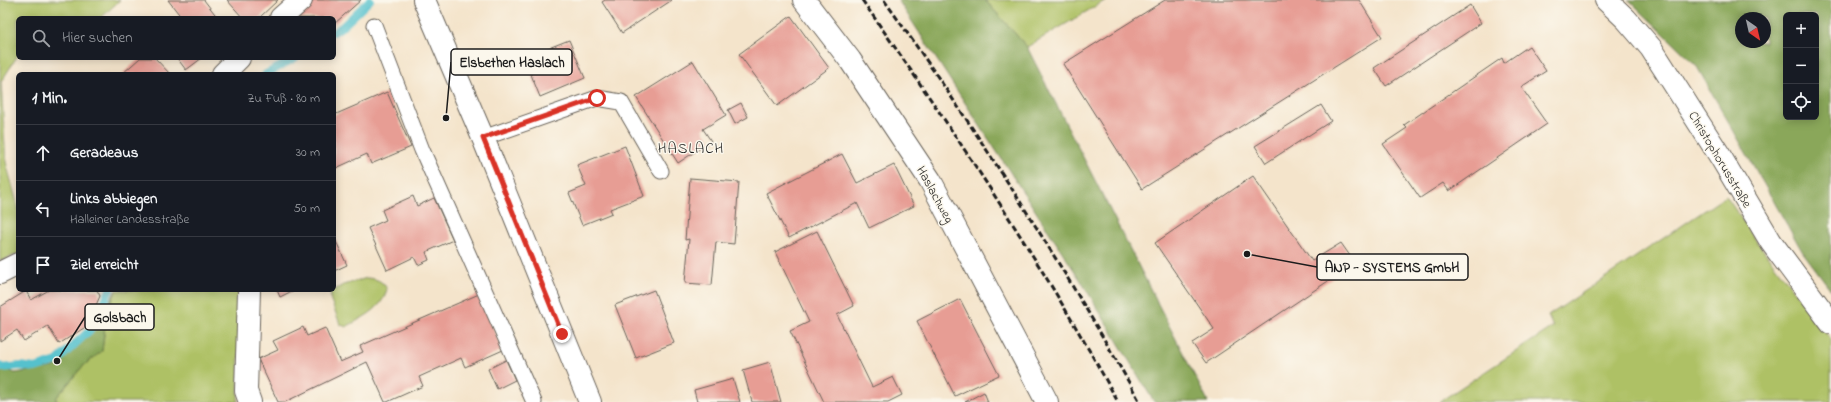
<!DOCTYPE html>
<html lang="de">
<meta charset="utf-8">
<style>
body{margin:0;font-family:"Indie Flower",sans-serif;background:#242831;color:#f1f3f6}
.controls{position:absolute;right:12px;top:12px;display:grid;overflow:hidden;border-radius:6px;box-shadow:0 2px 10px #0003}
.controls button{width:36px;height:36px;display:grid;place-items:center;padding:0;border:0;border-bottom:1px solid #363941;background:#171b24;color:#f1f3f6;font:20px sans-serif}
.compass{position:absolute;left:1735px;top:12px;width:36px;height:36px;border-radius:50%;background:#171b24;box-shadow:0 2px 10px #0003;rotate:146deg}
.stop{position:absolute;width:12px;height:12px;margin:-9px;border:3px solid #d93025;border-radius:50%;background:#fff}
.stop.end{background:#d93025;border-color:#fff;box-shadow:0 1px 4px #0008}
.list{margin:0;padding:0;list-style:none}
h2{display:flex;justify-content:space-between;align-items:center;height:52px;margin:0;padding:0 16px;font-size:17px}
h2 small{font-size:13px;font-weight:400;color:#9ea1a6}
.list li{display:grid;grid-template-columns:26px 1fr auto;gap:12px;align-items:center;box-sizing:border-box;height:56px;padding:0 16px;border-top:1px solid #363941}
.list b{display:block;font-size:15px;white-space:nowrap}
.list p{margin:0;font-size:13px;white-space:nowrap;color:#9ea1a6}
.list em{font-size:13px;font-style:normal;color:#9ea1a6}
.icon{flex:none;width:22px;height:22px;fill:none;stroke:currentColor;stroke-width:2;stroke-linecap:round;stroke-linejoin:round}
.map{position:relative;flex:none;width:1831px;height:402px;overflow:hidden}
.search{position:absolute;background:#171b24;box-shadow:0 2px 10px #0003;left:16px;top:16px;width:320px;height:44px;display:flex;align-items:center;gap:10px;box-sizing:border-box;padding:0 14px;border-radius:6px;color:#9ea1a6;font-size:15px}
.panel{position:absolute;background:#171b24;box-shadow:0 2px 10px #0003;left:16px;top:72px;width:320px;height:220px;border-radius:6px}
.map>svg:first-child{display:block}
.green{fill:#aec165;stroke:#656e40}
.forest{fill:#8aa75a;stroke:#53623b;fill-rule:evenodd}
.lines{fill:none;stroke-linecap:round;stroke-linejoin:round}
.stream{stroke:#54c1cd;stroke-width:8}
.building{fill:#e79d94}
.lane-casing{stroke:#686259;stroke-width:17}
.street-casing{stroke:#686259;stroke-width:24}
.secondary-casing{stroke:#686259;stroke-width:24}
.lane{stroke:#fff;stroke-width:15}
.street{stroke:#fff;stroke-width:22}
.secondary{stroke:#fff;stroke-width:22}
.rail{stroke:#1c1c1c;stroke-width:3;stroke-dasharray:6 3;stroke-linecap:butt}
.route{stroke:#d93025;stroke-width:5}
.labels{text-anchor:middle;stroke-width:3;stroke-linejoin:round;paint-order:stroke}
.street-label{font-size:13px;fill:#1c1c1c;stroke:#fbf7ec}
.quarter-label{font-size:15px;letter-spacing:1px;fill:#1c1c1c;stroke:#fbf7ec}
.leader{fill:none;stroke:#1c1c1c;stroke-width:1.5}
.callout-dot{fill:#1c1c1c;stroke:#fbf7ec;stroke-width:1.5}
.callout{fill:#fbf7ec;stroke:#1c1c1c;stroke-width:1.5}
.callout-label{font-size:14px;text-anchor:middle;font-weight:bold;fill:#1c1c1c}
</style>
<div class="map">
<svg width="1831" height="402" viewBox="0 0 1831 402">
<rect width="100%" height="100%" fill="#fbf7ec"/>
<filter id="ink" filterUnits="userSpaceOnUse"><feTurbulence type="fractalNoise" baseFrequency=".025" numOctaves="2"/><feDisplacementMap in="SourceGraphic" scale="8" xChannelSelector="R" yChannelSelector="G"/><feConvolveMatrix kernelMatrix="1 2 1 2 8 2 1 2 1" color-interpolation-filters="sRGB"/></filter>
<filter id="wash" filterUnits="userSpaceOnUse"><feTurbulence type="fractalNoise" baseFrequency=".012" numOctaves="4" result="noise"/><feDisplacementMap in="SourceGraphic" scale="16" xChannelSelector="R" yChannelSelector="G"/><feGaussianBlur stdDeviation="0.9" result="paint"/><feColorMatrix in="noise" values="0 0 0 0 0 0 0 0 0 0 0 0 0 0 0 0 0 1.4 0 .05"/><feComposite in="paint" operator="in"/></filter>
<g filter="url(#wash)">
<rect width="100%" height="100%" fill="#f4e4cb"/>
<g class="green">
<polygon points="0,0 120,0 101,18 18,18 18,55 1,82 6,162 18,207 18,254 0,261"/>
<polygon points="985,0 1106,0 1027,47"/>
<polygon points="1726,196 1755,239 1831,340 1831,402 1439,402 1553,327 1548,316"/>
<path d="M367 278C376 279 382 280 387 289 382 310 363 317 346 327L340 324 330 298 331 292 343 285Z"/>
<polygon points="116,290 240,290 238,402 57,402 56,398 82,367 102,351 106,317"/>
</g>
<g class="forest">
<polygon points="898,0 985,0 1027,47 1208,402 1154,402 1081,281"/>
<path d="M1629 0H1831V290L1802 251 1696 65ZM1786 15H1816V117H1786ZM1741 18H1765V42H1741Z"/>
<polygon points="116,290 106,317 102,351 82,367 56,398 56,402 0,402 0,366 15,373 54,367 96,327"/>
</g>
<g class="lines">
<g class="stream">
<polyline points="334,32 343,26 370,0"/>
<polyline points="266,74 295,58"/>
<polyline points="0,366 2,368 20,366 35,368 57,361 90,330 110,290"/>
</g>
</g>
<g id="blocks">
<g class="building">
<polygon points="168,0 204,0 218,18 182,18"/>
<polygon points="227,0 278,0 259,18 243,18"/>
<polygon points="310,0 361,0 334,24 334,18 291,18"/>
<polygon points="605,0 672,0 622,33 602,2"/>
<polygon points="1165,0 1359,0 1382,37 1142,189 1063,64"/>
<polygon points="1470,5 1481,23 1386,86 1374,68"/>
<polygon points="791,16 829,68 777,106 739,54"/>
<polygon points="569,40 585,78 540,97 530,72 537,69 531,55"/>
<polygon points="1529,46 1546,71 1521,87 1547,124 1449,191 1443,183 1420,198 1383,144 1407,128 1404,125 1502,58 1504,63"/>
<polygon points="140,58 155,58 170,74 122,74"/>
<polygon points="177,58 202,58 186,70"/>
<polygon points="693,61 726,115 703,129 711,141 678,163 636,97"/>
<polygon points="387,92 411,147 371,164 367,154 334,169 334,115"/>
<polygon points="741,103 748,117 735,124 728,110"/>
<polygon points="1321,105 1331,121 1266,163 1255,146"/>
<polygon points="625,146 644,196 610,209 612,213 582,225 569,193 586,186 577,165"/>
<polygon points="842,154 857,183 894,165 914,206 869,228 857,203 789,238 766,193"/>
<polygon points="1253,176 1312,261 1341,243 1355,263 1206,363 1192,343 1214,329 1155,243"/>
<polygon points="690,178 739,182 734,244 716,242 712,285 685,283 689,239 685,240"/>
<polygon points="413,196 417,206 434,198 453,240 426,252 429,260 418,265 414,257 387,270 368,228 386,220 382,210"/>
<polygon points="817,231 854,306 837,315 872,387 893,377 902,395 888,402 824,402 790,331 809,322 775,252"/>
<polygon points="334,237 347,265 334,271"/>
<polygon points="49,290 97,290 100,296 87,326 59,344 48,326 24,341 17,330 0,341 0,307 26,291 31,300"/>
<polygon points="277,290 294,290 280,297"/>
<polygon points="654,290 674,343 636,358 615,305"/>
<polygon points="479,294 503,350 465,367 461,358 419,377 423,386 387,402 385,402 367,362 285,402 278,402 258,359 278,350 273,341 303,327 307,336 325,328 340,362 363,352 360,346"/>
<polygon points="960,299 999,375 955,396 917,321"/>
<polygon points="506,360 515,380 497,389 488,369"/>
<polygon points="770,362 781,402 752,402 743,370"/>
<polygon points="733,379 740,402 697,402 694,390"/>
<polygon points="984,392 988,402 965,402"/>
</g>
</g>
</g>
<g filter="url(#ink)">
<use href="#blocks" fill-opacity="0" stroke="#686259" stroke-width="1"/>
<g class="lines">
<defs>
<g id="lane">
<polyline points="374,25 422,150 534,402"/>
<polyline points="483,138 597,98 621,102 661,171"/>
</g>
<g id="street">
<polyline points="804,0 850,60 930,180 1047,402"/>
<polyline points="1606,0 1626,19 1651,48 1720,156 1771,242 1831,323"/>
<polyline points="281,18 301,0"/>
<polyline points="223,74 239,58"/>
<polyline points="0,273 18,264"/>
<polyline points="249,290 246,391 250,402"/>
</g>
<polyline id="secondary" points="424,0 483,138 590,402"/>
</defs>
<use href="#lane" class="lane-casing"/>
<use href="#street" class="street-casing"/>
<use href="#secondary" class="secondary-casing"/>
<use href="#lane" class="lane"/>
<use href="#street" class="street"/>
<use href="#secondary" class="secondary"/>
<g class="rail">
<path d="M862 0C953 130 1042 262 1118 402"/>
<path d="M884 0C976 129 1062 263 1140 402"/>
</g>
</g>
</g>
<g class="lines" filter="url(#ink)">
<polyline class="route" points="562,334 483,138 597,98"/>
</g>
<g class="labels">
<g class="street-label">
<text transform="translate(1721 159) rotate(59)" y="5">Christophorusstraße</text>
<text transform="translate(936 194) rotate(61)" y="5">Haslachweg</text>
</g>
<g class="quarter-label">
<text x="691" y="153">HASLACH</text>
</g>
</g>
<path class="leader" d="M446 118L451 62M1247 254L1317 267M57 361L85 317"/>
<g class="callout-dot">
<circle cx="446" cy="118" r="4"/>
<circle cx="1247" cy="254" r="4"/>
<circle cx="57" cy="361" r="4"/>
</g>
<g class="callout">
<rect x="451" y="49" width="121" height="26" rx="4"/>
<rect x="1317" y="254" width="151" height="26" rx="4"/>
<rect x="85" y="304" width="69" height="26" rx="4"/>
</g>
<g class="callout-label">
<text x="512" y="67">Elsbethen Haslach</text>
<text x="1392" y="272">ANP - SYSTEMS GmbH</text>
<text x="120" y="322">Golsbach</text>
</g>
</svg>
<div class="controls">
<button>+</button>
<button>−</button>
<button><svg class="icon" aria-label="locate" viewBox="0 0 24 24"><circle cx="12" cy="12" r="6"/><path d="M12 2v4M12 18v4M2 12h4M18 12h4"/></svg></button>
</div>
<svg class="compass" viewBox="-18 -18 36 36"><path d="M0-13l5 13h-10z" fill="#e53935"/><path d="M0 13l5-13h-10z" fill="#9ea1a6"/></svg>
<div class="stop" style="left:597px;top:98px"></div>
<div class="stop end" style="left:562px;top:334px"></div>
<div class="search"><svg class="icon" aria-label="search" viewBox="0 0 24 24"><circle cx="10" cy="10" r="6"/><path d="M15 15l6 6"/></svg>Hier suchen</div>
<section class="panel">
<h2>1 Min.<small>Zu Fuß · 80 m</small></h2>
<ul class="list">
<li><svg class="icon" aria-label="ahead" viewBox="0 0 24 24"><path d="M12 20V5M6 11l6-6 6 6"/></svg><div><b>Geradeaus</b></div><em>30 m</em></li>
<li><svg class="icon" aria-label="left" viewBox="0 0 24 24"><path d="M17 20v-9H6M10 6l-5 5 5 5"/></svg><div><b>Links abbiegen</b><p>Halleiner Landesstraße</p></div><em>50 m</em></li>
<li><svg class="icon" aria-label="arrive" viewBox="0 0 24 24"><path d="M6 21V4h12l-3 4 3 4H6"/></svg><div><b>Ziel erreicht</b></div></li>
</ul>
</section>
</div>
